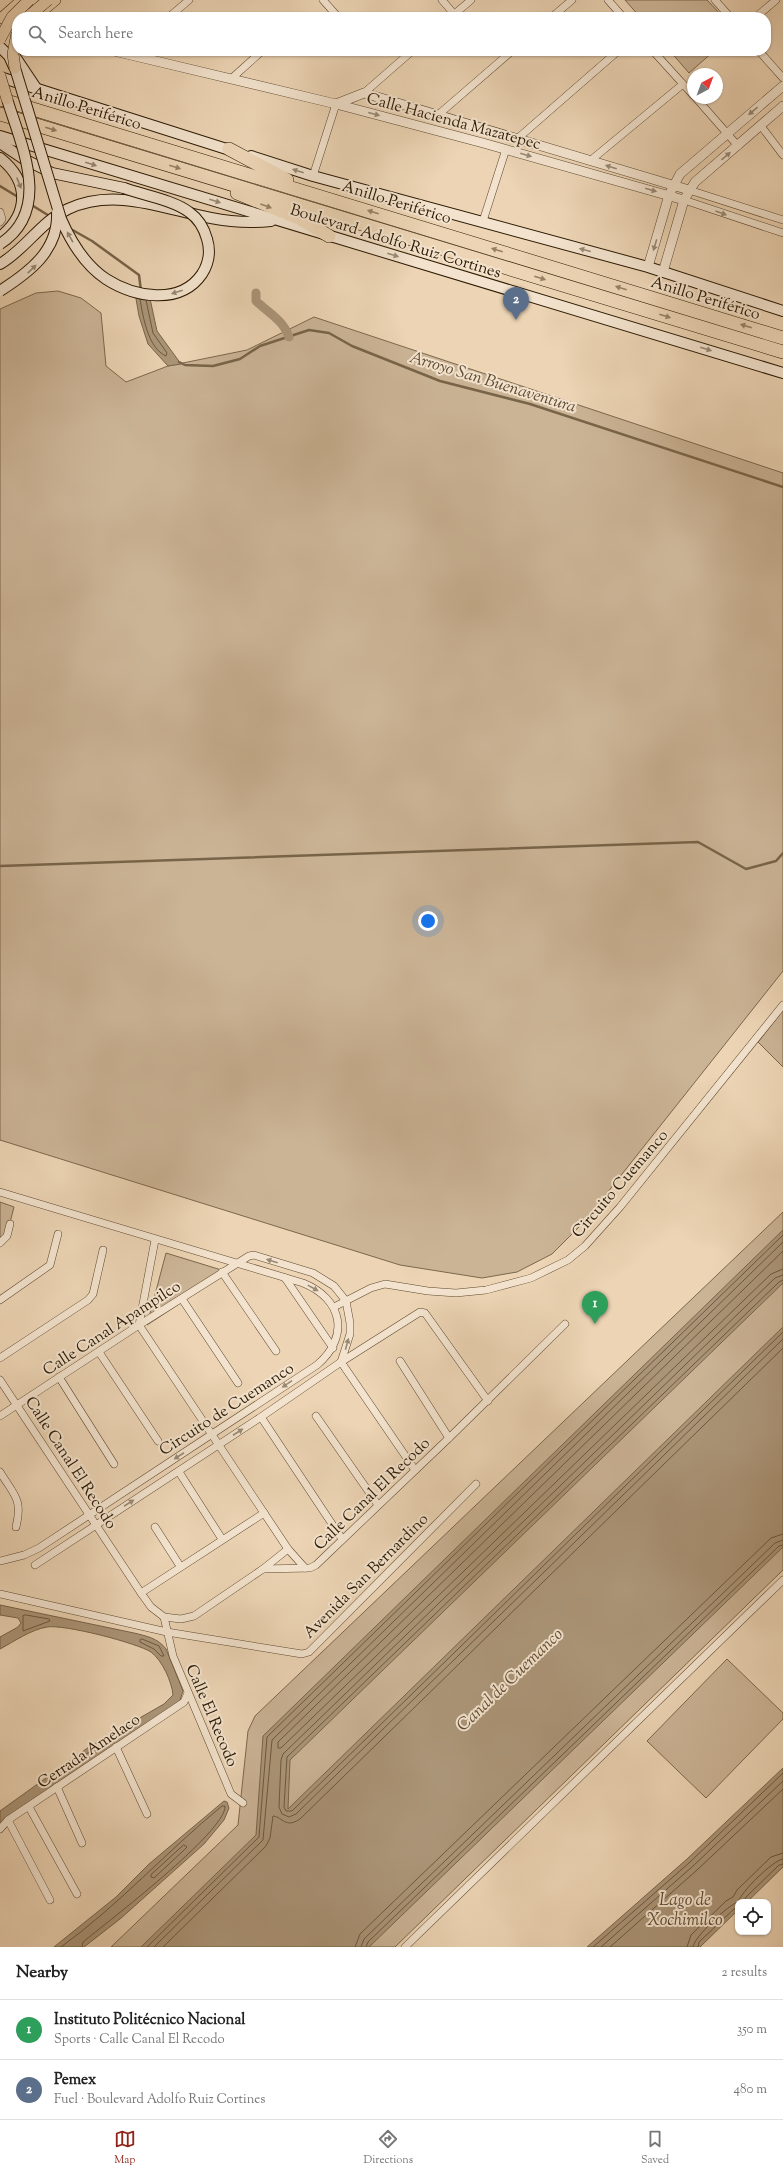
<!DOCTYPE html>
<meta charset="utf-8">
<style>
body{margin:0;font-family:"Sorts Mill Goudy",serif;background:#f6f6f6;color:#222}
.controls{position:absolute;right:12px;bottom:12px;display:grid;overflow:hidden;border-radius:8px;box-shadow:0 1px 3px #0004}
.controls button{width:36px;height:36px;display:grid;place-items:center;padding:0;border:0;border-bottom:1px solid #e0e0e0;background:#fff;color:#222;font:20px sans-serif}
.compass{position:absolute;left:687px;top:68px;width:36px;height:36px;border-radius:50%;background:#fff;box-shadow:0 1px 3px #0004;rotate:41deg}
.you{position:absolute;left:428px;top:921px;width:14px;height:14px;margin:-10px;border:3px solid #fff;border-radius:50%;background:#1a73e8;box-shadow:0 0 0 6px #1a73e833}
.badge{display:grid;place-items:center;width:26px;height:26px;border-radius:50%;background:#8f2418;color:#fff;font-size:13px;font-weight:700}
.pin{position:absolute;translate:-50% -33px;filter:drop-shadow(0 1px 2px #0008)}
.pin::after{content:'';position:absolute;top:21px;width:14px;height:12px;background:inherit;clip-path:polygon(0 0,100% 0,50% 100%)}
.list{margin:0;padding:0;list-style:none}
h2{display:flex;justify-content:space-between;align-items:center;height:52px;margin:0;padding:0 16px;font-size:17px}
h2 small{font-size:13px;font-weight:400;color:#767676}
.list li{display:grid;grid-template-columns:26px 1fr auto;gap:12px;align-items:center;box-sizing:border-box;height:60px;padding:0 16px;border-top:1px solid #e0e0e0}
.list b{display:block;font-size:15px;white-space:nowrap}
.list p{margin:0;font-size:13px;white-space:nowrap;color:#767676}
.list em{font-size:13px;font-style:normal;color:#767676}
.icon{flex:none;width:22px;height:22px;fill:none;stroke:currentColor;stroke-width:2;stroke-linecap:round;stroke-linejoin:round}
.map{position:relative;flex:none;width:783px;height:1947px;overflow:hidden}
.search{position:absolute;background:#fff;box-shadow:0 1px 3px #0004;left:12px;right:12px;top:12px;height:44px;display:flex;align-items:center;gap:10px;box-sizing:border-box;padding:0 14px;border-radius:16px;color:#767676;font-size:15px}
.sheet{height:172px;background:#fff}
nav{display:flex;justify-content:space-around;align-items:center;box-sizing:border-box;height:56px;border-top:1px solid #e0e0e0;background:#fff;font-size:11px;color:#767676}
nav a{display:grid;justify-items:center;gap:2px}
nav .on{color:#8f2418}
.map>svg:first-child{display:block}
.green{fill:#cbb496;stroke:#7c674c}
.water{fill:#ab9578;stroke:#786449}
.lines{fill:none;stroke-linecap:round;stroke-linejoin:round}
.shore{stroke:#6c583e;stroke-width:1}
.stream{stroke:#786449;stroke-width:2.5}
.canal{stroke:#ab9578;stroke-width:9}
.minor-casing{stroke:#5c482f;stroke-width:8}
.tertiary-casing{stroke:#5c482f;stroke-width:10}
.secondary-casing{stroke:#2c1a03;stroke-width:12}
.primary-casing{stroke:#2c1a03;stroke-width:12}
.motorway-casing{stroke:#2c1a03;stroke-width:14}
.minor{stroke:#f3e3ce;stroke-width:7}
.tertiary{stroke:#f3e3ce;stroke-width:9}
.secondary{stroke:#f3e3ce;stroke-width:10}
.primary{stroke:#ecd4b4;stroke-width:11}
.motorway{stroke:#ecd4b4;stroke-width:13}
.secondary-bridge-casing{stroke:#2c1a03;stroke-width:12;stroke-linecap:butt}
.primary-bridge-casing{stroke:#2c1a03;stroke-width:12;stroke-linecap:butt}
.secondary-bridge{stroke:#f3e3ce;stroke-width:10}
.primary-bridge{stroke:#ecd4b4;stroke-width:11}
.oneway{fill:#998973}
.oneway2{fill:#968064}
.labels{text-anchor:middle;stroke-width:4;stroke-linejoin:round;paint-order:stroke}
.street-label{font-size:16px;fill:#2c1a03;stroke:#f3e3ce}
.water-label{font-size:17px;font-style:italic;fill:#5f4b32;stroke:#f3e3ce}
</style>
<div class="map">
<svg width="783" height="1947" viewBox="0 0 783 1947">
<rect width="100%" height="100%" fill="#ecd4b4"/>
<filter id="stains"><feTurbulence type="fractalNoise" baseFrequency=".005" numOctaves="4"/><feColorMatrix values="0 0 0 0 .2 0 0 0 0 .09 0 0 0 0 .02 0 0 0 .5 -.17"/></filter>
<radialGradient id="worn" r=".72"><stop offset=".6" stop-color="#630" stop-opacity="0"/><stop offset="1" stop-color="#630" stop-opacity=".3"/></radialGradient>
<g class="green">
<polygon points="625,0 707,0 723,17 640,17"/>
<polygon points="670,51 714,51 689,73"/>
<polygon points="58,291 81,298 101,313 106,366 126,382 168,366 247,350 314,317 783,473 783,971 584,1222 552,1254 517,1272 482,1278 400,1265 0,1140 0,309 36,293"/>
<polygon points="783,1010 783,1067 758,1042"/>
<polygon points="0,1202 14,1207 6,1238 0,1242"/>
<polygon points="783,1212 783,1570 395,1947 111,1947 238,1825 248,1731 255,1716"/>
<polygon points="166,1253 228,1272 147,1325"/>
<polygon points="727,1659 783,1713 783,1719 706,1798 647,1741"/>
</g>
<g class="water">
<polygon points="135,293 149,294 157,331 181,364 168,366 148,344 139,316"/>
<polygon points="783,1230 783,1283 290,1760 288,1809 783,1327 783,1547 369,1947 141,1947 256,1835 263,1736"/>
<path d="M0 1605 134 1633C146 1636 158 1638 166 1649L183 1691 180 1700 172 1708 0 1826V1811L89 1747 164 1704 173 1695C172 1682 162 1660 151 1652 137 1643 64 1624 47 1627 30 1630 15 1641 0 1649V1637L18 1627 21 1623 18 1618 0 1615Z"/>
<polygon points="783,1768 783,1867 747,1902 738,1902 738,1910 700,1947 587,1947 687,1859"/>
<polygon points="224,1801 227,1802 229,1808 224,1820 204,1844 120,1919 84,1947 54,1947 116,1897 149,1864"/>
</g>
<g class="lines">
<g class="shore">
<path d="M140 299C143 317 148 348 166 356L167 353 153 333 146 300"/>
<polyline points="783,1251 278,1742 278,1748 281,1748 771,1274 783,1269"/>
<polyline points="783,1275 775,1278 283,1754 281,1760 279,1807 282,1814 289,1817 296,1814 783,1339"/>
<polyline points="783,1280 779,1282 287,1757 284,1807 286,1811 292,1811 783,1332"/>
<polygon points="26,1615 49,1619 50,1621 23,1631 23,1616"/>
<polygon points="142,1639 159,1646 164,1656 161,1656 154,1649 140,1642 140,1640"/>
<polygon points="98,1747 98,1751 62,1775 59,1775 64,1768"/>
<polygon points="184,1845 187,1847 183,1851 154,1878 151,1877 151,1875"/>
<path d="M738 1902C741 1892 773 1860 783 1859"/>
<polyline points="744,1902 746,1897 779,1865 783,1864"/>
<path d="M61 1947C119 1905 167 1851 222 1806H225C227 1831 106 1923 83 1942L82 1947"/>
<polyline points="147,1947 259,1837 267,1737 783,1235"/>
<polyline points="154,1947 263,1840 272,1740 783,1242"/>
<path d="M163 1947 266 1846 270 1838 273 1816C283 1817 285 1829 300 1819L783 1348"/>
<polyline points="355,1947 360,1934 771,1538 783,1534"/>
<polyline points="361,1947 364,1939 775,1543 783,1540"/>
<polyline points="366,1947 368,1942 779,1546 783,1545"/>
<polyline points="593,1947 690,1862 783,1773"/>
<polyline points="601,1947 693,1866 783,1781"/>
<polyline points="610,1947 697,1870 783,1789"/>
<polyline points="687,1947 691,1935 726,1901 733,1897 737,1890 771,1857 783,1853"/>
<path d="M693 1947C693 1938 729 1904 738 1902"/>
<polyline points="698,1947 699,1942 734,1909 738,1908"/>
</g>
<g class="stream">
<polyline points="0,186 18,197"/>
<polyline points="30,204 51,217"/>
<polyline points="69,228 92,241 139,275 141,291"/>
<polyline points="179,362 185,365 213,366 240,359 260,346 309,330 329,333 352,346 440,381 530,404 783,487"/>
<polyline points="0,866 698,842 746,869 776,861 783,853"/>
</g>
<path class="canal" d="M256 293V301C269 313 283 320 289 337"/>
<defs>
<g id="minor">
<polyline points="323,0 338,17"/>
<polyline points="442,0 454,14"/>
<polyline points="608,0 623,17"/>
<polyline points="715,0 730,17"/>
<polyline points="169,17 189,0"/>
<polyline points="451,17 471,0"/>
<polyline points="552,17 572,0"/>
<polyline points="756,17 776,0"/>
<polyline points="653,51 693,95"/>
<polyline points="759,51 783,78"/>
<polyline points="231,79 262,51"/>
<polyline points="364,93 412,51"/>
<polyline points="696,98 738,146"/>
<polyline points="438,115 512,51"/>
<polyline points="761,126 783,155"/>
<polyline points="517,139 618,51"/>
<polyline points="590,161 683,84"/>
<polyline points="313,176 336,104"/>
<polyline points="689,190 783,220"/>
<polyline points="684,200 783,233"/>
<polyline points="0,212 2,219 0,222"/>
<polyline points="483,221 506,149"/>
<path d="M0 1192 303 1283C343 1299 350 1337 317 1365L39 1548 24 1555 0 1561"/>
<polyline points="155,1240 139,1325 288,1549 305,1568"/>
<polyline points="0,1243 7,1236 10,1224"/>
<polyline points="222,1272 276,1351"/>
<polyline points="285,1278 333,1348"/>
<polyline points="182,1299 238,1383"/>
<polyline points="0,1300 50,1265 58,1234"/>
<polyline points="334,1307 371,1288 385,1284 428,1291 456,1293 486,1290 531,1278 568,1260 585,1246 620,1207 783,1005"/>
<polyline points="99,1352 158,1441"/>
<polyline points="0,1358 88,1300 93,1294 103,1250"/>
<polyline points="400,1361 449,1438"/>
<polyline points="59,1377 114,1464"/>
<polyline points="0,1380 141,1593 151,1607 164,1617 173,1656 231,1794 243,1803"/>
<polyline points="0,1416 139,1325 249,1256 254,1255 313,1273 334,1286 346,1301 350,1323 350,1334 341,1362 261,1417 35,1565"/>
<polyline points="316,1416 378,1505"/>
<polyline points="261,1417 342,1539"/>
<polyline points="415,1470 341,1362 420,1312 425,1313 488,1401"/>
<path d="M0 1472C14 1495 23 1499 16 1527"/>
<polyline points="179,1472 222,1539"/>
<polyline points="155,1527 180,1566"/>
<polyline points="263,1569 288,1549"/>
<polyline points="141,1593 264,1513"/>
<polyline points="0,1594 167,1632 302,1654 309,1652 476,1484"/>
<polyline points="164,1617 181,1619 194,1616 263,1569 310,1568 316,1565 449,1438 565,1324"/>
<polyline points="116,1747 147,1814"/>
<polyline points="57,1787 82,1843"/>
<polyline points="29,1807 77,1894"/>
<polyline points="8,1820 50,1900"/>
<polyline points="0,1829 8,1820 184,1702 188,1693"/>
<polyline points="405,1947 783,1580"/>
</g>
<g id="tertiary">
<polyline points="114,51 336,104 483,143 684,200"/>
<polyline points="336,104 364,93 689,190"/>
<polyline points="648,267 669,195 680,174 783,86"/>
<polyline points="663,272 684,200 695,182 783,106"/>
</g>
<g id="secondary">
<polyline points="0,47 9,56 14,67"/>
<polyline points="14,55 36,88"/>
<polyline points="0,77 236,152"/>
<polyline points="0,136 783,373"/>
<polyline points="0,143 24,159 52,173 124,188"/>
<polyline points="251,156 313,176 648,267 783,311"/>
<path d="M0 158C30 182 29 214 0 237"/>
<path d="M0 264C26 249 40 222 68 209 115 187 164 209 211 218 231 222 251 223 271 221"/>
</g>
<g id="primary">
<polyline points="42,11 55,0"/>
<polyline points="2,18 19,3"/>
</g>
<g id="motorway">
<polyline points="0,99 783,338"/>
<polyline points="0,114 783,352"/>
<polyline points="229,149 287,180"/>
<polyline points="237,193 299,218 329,236"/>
</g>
</defs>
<use href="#minor" class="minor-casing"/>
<use href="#tertiary" class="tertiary-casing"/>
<use href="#secondary" class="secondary-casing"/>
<use href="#primary" class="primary-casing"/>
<use href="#motorway" class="motorway-casing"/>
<use href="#minor" class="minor"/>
<use href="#tertiary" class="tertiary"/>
<use href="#secondary" class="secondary"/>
<use href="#primary" class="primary"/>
<use href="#motorway" class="motorway"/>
<defs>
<g id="secondary-bridge">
<path d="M15 68 61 219C71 242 85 265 106 279 134 297 180 306 202 274 209 263 211 252 207 239 204 228 199 219 189 212 173 200 143 195 124 188"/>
<path d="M0 244C53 210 21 145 7 99"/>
<path d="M0 291C28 273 59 251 57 212"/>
</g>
<g id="primary-bridge">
<polyline points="28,17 48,0"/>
<polyline points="0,39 12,17 29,0"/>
<polyline points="15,68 13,54 17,33"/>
<polyline points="0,76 7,99"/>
</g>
</defs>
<use href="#secondary-bridge" class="secondary-bridge-casing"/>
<use href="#primary-bridge" class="primary-bridge-casing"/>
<use href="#secondary-bridge" class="secondary-bridge"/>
<use href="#primary-bridge" class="primary-bridge"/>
</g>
<defs><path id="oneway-solid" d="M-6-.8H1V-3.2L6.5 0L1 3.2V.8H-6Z"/></defs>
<g class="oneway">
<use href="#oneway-solid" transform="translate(753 111) rotate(140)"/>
<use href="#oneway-solid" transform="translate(374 114) rotate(15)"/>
<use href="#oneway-solid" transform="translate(526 155) rotate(16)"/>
<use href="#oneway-solid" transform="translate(726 156) rotate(-40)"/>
<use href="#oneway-solid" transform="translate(91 164) rotate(17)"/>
<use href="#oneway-solid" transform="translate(611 167) rotate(-163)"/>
<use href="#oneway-solid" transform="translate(298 171) rotate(-163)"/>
<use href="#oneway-solid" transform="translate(19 183) rotate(68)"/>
<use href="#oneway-solid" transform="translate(651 190) rotate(16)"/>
<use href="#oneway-solid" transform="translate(215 201) rotate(17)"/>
<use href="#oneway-solid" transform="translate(721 213) rotate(20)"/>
<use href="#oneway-solid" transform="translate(70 237) rotate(-119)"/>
<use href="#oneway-solid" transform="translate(655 245) rotate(107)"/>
<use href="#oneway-solid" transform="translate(585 250) rotate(-165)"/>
<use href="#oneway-solid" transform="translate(393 255) rotate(17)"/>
<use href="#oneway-solid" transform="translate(32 269) rotate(-44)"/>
<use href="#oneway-solid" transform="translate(177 292) rotate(163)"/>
<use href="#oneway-solid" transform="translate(706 349) rotate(17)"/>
<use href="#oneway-solid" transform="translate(272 1261) rotate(-163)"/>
<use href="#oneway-solid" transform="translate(313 1288) rotate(29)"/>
<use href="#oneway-solid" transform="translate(347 1344) rotate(-75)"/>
<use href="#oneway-solid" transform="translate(287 1384) rotate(146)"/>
<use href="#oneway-solid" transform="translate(238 1432) rotate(-33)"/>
<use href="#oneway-solid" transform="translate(179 1456) rotate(147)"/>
<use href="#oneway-solid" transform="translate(129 1503) rotate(-33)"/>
</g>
<g class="oneway2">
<use href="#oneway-solid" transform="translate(51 129) rotate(17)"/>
<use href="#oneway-solid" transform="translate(175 167) rotate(17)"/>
<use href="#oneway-solid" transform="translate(266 206) rotate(20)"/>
<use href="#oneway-solid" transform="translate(373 212) rotate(-163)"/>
<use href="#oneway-solid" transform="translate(497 250) rotate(-163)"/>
<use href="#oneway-solid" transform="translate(540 278) rotate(17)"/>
<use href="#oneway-solid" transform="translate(621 288) rotate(-163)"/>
<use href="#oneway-solid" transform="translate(665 316) rotate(17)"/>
<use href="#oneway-solid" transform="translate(746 326) rotate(-163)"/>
</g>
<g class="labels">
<g class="street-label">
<text transform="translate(87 107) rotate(17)" y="6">Anillo Periférico</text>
<text transform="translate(454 120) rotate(15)" y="6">Calle Hacienda Mazatepec</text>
<text transform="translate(397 201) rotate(17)" y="6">Anillo Periférico</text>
<text transform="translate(396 240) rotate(17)" y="6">Boulevard Adolfo Ruiz Cortines</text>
<text transform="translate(706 297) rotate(17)" y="6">Anillo Periférico</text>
<text transform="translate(619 1183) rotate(-49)" y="6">Circuito Cuemanco</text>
<text transform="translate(111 1327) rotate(-33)" y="6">Calle Canal Apampilco</text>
<text transform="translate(226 1408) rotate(-33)" y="6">Circuito de Cuemanco</text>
<text transform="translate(72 1462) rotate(57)" y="6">Calle Canal El Recodo</text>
<text transform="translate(371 1493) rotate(-44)" y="6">Calle Canal El Recodo</text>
<text transform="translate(365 1575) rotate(-45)" y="6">Avenida San Bernardino</text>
<text transform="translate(213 1715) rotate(67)" y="6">Calle El Recodo</text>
<text transform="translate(88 1750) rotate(-34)" y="6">Cerrada Amelaco</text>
</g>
<g class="water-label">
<text transform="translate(493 381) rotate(17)" y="6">Arroyo San Buenaventura</text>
<text transform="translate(509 1679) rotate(-44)" y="6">Canal de Cuemanco</text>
<text x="685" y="1905">Lago de<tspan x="685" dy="20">Xochimilco</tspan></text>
</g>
</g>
<rect width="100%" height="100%" filter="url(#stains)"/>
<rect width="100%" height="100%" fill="url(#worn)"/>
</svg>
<div class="controls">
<button><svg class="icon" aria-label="locate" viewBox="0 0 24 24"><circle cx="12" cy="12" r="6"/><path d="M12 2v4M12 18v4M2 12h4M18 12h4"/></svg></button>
</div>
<svg class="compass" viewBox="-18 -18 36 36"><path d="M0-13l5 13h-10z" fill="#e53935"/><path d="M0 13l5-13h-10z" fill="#767676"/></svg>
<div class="you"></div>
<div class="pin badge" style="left:595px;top:1324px;background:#2e9e5b">1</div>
<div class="pin badge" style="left:516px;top:320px;background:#5c6f8a">2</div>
<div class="search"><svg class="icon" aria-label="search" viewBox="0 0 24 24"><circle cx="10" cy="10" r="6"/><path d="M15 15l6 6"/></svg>Search here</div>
</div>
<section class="sheet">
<h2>Nearby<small>2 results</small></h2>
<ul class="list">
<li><span class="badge" style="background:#2e9e5b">1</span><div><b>Instituto Politécnico Nacional</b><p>Sports · Calle Canal El Recodo</p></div><em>350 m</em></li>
<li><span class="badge" style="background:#5c6f8a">2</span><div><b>Pemex</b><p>Fuel · Boulevard Adolfo Ruiz Cortines</p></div><em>480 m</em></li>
</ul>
</section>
<nav>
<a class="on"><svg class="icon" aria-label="map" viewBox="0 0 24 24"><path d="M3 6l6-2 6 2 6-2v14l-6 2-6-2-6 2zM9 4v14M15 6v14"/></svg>Map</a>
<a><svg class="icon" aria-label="directions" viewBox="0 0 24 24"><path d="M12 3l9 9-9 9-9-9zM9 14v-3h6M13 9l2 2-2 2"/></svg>Directions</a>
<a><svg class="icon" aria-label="saved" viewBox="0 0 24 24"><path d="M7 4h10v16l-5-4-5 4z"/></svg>Saved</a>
</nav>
